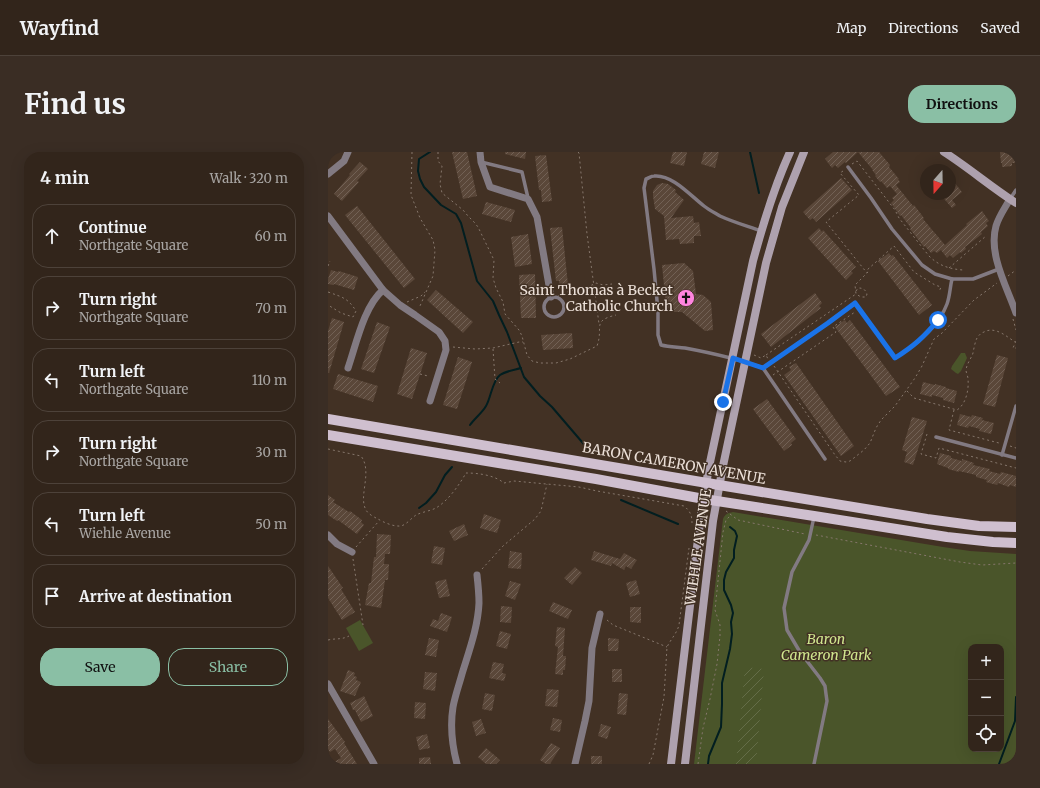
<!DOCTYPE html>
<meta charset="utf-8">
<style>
body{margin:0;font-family:Merriweather,serif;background:#3a2d24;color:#f1f3f6}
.controls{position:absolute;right:12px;bottom:12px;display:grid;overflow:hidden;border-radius:8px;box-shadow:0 4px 16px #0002}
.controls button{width:36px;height:36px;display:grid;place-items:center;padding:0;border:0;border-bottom:1px solid #4d423a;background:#32251b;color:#f1f3f6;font:20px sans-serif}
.compass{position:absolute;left:592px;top:12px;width:36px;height:36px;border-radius:50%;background:#32251b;box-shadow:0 4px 16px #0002;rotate:200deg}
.stop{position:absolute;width:12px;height:12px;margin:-9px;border:3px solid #1a73e8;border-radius:50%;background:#fff}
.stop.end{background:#1a73e8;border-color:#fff;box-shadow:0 1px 4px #0008}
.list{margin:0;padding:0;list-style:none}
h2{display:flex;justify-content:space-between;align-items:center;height:52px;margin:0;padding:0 16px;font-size:17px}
h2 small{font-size:13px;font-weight:400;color:#a8a5a3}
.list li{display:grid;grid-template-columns:26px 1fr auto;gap:12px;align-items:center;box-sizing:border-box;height:64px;margin:0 8px 8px;padding:0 8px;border:1px solid #4d423a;border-radius:16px}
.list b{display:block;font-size:15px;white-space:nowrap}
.list p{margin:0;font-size:13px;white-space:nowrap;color:#a8a5a3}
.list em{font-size:13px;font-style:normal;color:#a8a5a3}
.actions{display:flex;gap:8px;padding:12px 16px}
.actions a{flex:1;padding:9px 0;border:1px solid #8abfa5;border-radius:16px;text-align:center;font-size:14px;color:#8abfa5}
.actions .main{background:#8abfa5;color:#111}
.icon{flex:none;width:22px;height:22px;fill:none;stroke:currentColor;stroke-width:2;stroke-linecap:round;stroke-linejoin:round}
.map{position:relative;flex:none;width:688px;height:612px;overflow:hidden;border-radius:16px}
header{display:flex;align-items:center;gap:24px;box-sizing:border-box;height:56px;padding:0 20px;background:#32251b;border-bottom:1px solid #4d423a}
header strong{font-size:19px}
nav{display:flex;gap:22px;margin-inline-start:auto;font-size:14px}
.intro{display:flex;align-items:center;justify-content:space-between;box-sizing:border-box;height:96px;padding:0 24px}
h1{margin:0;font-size:28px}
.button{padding:10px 18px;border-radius:16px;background:#8abfa5;color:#111;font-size:14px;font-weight:700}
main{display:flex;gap:24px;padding:0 24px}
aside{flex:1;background:#32251b;border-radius:16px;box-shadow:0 4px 16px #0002}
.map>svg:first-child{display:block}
.park{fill:#4a552a;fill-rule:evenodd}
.garden{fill:url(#garden-furrows)}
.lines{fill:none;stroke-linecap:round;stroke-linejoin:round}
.stream{stroke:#021e20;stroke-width:2}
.building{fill:url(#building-hatch)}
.path{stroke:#86776c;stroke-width:1;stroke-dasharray:2 3;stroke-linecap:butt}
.lane{stroke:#827a82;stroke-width:3.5}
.street{stroke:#827a82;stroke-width:7}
.secondary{stroke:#aea1ae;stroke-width:8}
.primary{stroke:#cfbfcf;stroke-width:10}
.route{stroke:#1a73e8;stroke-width:5}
.labels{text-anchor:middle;stroke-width:3;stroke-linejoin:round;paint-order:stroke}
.poi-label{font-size:14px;fill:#ece0d8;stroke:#423124;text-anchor:end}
.street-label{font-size:14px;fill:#ece0d8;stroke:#423124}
.park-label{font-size:14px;font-style:italic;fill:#d0e78e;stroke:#423124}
</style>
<header>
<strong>Wayfind</strong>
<nav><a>Map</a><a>Directions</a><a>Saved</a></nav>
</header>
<div class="intro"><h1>Find us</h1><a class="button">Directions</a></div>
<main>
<aside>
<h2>4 min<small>Walk · 320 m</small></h2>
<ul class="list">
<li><svg class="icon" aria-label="ahead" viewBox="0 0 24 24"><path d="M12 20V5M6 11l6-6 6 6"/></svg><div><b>Continue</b><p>Northgate Square</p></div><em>60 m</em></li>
<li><svg class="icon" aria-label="right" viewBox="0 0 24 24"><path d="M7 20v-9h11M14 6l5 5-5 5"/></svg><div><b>Turn right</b><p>Northgate Square</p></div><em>70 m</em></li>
<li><svg class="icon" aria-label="left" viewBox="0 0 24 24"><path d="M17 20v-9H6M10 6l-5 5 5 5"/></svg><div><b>Turn left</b><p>Northgate Square</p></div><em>110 m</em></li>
<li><svg class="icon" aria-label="right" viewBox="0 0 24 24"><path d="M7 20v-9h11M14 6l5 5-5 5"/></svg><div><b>Turn right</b><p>Northgate Square</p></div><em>30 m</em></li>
<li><svg class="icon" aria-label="left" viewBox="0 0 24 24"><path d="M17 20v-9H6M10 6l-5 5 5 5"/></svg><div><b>Turn left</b><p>Wiehle Avenue</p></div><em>50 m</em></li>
<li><svg class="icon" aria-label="arrive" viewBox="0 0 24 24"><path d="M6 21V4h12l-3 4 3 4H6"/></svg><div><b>Arrive at destination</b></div></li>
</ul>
<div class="actions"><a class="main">Save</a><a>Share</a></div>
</aside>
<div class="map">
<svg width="688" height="612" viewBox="0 0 688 612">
<defs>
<pattern id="garden-furrows" width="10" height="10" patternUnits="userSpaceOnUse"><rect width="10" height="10" fill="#4a552a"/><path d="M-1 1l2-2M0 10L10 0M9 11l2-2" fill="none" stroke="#646d48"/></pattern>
<pattern id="building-hatch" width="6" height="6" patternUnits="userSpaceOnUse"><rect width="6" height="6" fill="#5a4739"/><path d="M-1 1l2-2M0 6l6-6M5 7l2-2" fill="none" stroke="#726155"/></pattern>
</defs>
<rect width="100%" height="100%" fill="#423124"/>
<g class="park">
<polygon points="633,201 637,201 639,206 633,219 630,222 628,221 623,217 624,214"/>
<path d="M405 360 615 395 642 399 688 402V612H366L395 367C397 362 400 361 405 360ZM643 495H673V597H643Z"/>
<polygon points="32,468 45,491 31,499 18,476"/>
</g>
<polygon class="garden" points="417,515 436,517 428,612 408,612"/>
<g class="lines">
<g class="stream">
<polyline points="102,0 91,7 90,19 92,27 96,35 113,53 128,62 133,71 149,129 165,149 171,163 179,180 196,225 212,244 224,255 260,297"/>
<polyline points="422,0 431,41"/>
<path d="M142 273C147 266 154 261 158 254 163 246 164 229 172 223 178 219 186 218 193 216"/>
<polyline points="293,348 350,372"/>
<polyline points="91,356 98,351 108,340 117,323 124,315"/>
<polyline points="380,612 381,604 393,575 394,552 394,531 402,497 404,482 403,470 405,461 403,453 396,438 396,428 398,420 406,406 406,398 409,384 407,379 402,375"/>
<polyline points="671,612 687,569 688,545"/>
</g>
</g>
<g class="building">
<polygon points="124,0 139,0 149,44 135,47"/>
<polygon points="177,0 198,0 197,7 177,2"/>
<polygon points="345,0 359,0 356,14 342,11"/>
<polygon points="376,0 391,0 387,16 373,12"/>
<polygon points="505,0 551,0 562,13 561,15 571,27 570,27 572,30 568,33 585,54 586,53 596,66 595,67 617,93 639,73 638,72 654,59 661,69 658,71 660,74 653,80 654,82 637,95 638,97 633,101 632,100 625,106 622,103 619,106 613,98 609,101 606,99 603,101 597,94 596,95 582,77 583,76 573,63 572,64 563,51 566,48 564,46 569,42 562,34 559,36 553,29 552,30 547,24 548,23 544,18 545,18 530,0 518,11 517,10 510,16 507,13 504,16 497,7"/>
<polygon points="672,0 687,0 688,11 684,11 684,14 674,15 674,11 673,11"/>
<polygon points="218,3 224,49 214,50 213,38 211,38 207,4"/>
<polygon points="32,10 40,17 29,29 31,30 14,49 6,42 22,23 21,22"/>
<polygon points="622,25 634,40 624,48 628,53 624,56 612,42 622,42"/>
<polygon points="513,26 524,38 488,70 485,66 482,68 475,60"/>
<polygon points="334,31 340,32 348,38 347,40 356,48 343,66 365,64 366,71 371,70 373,84 366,84 366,91 352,92 351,87 338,88 336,64 327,57 325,44 325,39 329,33"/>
<polygon points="158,50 187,58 183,70 154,62"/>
<polygon points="29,54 87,127 76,136 17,63"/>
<polygon points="234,75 240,133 231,134 231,129 228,129 222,76"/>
<polygon points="491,76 494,80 495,78 528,115 523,119 525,121 518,128 480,86"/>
<polygon points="200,82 204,112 187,115 183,85"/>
<polygon points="561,101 563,104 565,103 604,153 591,163 550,109"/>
<polygon points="356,111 365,119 368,142 375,143 383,150 385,178 377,179 354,160 346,160 338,154 334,113"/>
<polygon points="3,118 10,120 10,119 14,120 30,125 26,138 6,132 5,133 0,132 0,127"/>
<polygon points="207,122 208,166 193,166 191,123"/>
<polygon points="108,138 145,170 135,181 99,148"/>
<polygon points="487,141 494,151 491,154 493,156 443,195 433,182"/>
<polygon points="4,166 16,170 1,221 0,221 0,179"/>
<polygon points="517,168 519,171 522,168 572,235 558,244 507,175"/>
<polygon points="49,170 62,175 46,221 33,217"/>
<polygon points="244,181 245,196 215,198 213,183"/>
<polygon points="83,196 99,201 84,247 69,242"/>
<polygon points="669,203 680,206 667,255 655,252"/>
<polygon points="130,205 144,210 129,257 115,253"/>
<polygon points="468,211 526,294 513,304 456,223 463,218 461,215"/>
<polygon points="10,222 50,234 45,250 5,237"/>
<polygon points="595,230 607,233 607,232 618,235 618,236 629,239 626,251 615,248 615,246 604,243 604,245 592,242"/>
<polygon points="439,247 468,287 463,291 464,293 456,299 425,257"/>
<polygon points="632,262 643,265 644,263 655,266 654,268 666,271 663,282 651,279 652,277 641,274 640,276 629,273"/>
<polygon points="584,265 599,269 585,313 576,310 579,300 574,298"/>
<polygon points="612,301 623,304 623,306 634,309 634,307 646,311 645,313 662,317 661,319 672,322 673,320 688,324 688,335 682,333 681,335 670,331 669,333 658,330 659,328 648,325 648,323 631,319 631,320 620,317 620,316 609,312"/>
<polygon points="0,343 7,348 5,350 21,360 22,359 34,368 33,370 36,373 29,382 10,368 9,369 0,363"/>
<polygon points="156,362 173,368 169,381 152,376"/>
<polygon points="136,372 140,383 126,389 121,379"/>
<polygon points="49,382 63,383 62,402 57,402 56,412 61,412 60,428 57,428 53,456 37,453 41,431 43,431 46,405 48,405"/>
<polygon points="106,394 117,396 114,413 103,411"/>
<polygon points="182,399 194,401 193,417 180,416"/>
<polygon points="266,399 292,407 296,401 309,408 303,417 298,414 296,418 284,411 283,414 263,408"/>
<polygon points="0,414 15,436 13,437 27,460 14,468 0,446"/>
<polygon points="247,415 254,421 244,433 236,426"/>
<polygon points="118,427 122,444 111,446 107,430"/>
<polygon points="308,428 312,442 302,445 298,431"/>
<polygon points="182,429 193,432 187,448 177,444"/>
<polygon points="225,450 244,458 240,467 221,459"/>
<polygon points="173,454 184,455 183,471 172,470"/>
<polygon points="302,455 313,455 313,471 302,470"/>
<polygon points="113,461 124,465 119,480 102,474 105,467 110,469"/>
<polygon points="229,475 237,476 235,504 238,504 237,518 235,518 235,523 227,522 230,495 227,494"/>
<polygon points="172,479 183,482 179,497 168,494"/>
<polygon points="101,486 111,488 108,505 97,503"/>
<polygon points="280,486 291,487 290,499 280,499"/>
<polygon points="165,510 176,512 174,521 178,522 176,529 161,526"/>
<rect x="284" y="517" width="10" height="13"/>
<polygon points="20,518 27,521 26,524 29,525 28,528 33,530 27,544 12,539"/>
<polygon points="97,520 109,521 107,539 95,537"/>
<polygon points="219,537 231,538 229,555 217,554"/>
<polygon points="157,541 167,543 164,559 154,557"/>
<polygon points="291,541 300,542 298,563 289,562"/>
<polygon points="36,544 45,564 33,570 27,558 25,558 22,551"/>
<polygon points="87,550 98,551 97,567 86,566"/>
<polygon points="225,566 234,568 232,580 222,578"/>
<polygon points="0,567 17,590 16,591 29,612 3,612 13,606 7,597 2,600 0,597"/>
<polygon points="153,567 158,581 148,584 144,570"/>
<polygon points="273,572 283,575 279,587 270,584"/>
<polygon points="99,582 102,596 91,598 88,585"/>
<polygon points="223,591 232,596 222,612 218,612 212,608"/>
<polygon points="158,596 172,608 168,612 158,612 150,605"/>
<rect x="263" y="604" width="11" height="8"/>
<polygon points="102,605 103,612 91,612 91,606"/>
</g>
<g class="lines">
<g class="path">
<polyline points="84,0 83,43 92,66 105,88 107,98 105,124 92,154"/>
<path d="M110 0V9L114 14 112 32 114 41 135 58 140 64 146 70 150 75 166 108 165 126 168 136 175 150 177 162 191 178 194 184 199 203 204 209 212 211H228L242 207 269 194C276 175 263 169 288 163"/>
<polyline points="250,0 251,1 259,82 271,172"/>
<path d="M524 12 529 9 567 58 571 66 601 104C611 114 622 117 635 118"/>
<polyline points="515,19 512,21 531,43 498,70 539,121"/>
<polyline points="0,114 2,109"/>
<polyline points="621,116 658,84"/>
<polyline points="680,124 688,118"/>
<path d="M528 139 530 136C535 136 537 137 539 142L538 145H533L528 142 527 133 540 120 539 118 566 94 586 120 607 133 613 135 611 140"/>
<path d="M0 140C14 145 20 146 28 159L25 165 13 161 0 153"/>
<path d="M230 144C241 137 256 138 268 131L275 133 284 132"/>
<polyline points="79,150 93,144 97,140"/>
<polyline points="685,167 688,178"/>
<polyline points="688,189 685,196 688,196"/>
<polyline points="125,195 147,197 165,196 191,190 195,190"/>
<polyline points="165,197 167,227 172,231"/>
<polyline points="426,203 433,206 438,203 440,207"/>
<polyline points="438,203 528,142"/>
<polyline points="446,214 507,303 512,309 518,310 522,309 536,298 542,291 548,276 553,268 567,254 587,226 594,214 606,187 614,181 646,148 669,131"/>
<polyline points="92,222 100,224"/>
<polyline points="445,223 508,180 505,175 527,160"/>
<path d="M579 239 586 246 629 258C638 252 641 238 640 227 640 224 638 221 638 218 639 211 643 207 645 201 646 196 647 190 649 186 651 183 653 181 656 180 667 174 678 184 687 190"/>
<polyline points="626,258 621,278 671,291"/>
<polyline points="599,282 593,302 608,306 611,296 688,316"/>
<polyline points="682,294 688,296"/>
<path d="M0 297 33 304C45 320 30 344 38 358 40 362 46 365 50 367 55 370 64 374 70 374 77 375 82 367 88 363 94 360 102 359 108 356 121 348 131 333 138 321 150 321 166 323 176 331L186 329 251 335 269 339 356 354C362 359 364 363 364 371"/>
<polyline points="398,359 410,368 477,382"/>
<polyline points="488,383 632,410 654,413 688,411"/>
<polyline points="28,395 51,369"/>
<polyline points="25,407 35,473"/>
<polyline points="154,417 175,394 207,367 213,359 219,332"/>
<polyline points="279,468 285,473 339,495"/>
<path d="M0 488C9 486 13 488 21 484"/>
<path d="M321 612 325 603 336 545 339 495C343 487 349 481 351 473L361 396"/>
<polyline points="370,612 375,576 382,547 389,512 392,484 392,473 387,458 395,380 398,368 402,364"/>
</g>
<g class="lane">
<polyline points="153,10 194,20 200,46"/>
<polyline points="520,15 543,46 564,77 594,113 607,122 624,127"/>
<polyline points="682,47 688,38"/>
<path d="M433 79C419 74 405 70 392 64 387 61 381 58 376 54 363 44 344 22 326 24 323 24 321 26 318 27L316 36 326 117 330 159V183L333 193C341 195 349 195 357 196 384 201 410 207 435 216L500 171 527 151 567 206C588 193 610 176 619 152 622 144 622 135 624 127H645L671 117"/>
<circle cx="226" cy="155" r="10"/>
<polyline points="435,216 497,307"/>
<polyline points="608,285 688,306"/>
<polyline points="674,303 688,254"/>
<polyline points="486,612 499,549 498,542 497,534 492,526 472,500 459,478 456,456 464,420 481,388 486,365"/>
</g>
<g class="street">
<polyline points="152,0 153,10 162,35 200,47 209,65 223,145"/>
<polyline points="0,22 16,9 20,0"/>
<path d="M682 47C677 56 671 64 668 74 660 102 679 135 688 161"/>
<polyline points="0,64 55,138 72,153 87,163 111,180 117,189 118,198 102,249"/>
<path d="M20 216C28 193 36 154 55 138"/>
<polyline points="0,383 9,392 24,400"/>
<polyline points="0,532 46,612"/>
<path d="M129 612C124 593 122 574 125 555 127 544 131 533 134 522 141 499 150 475 151 451 151 442 150 432 149 423"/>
<polyline points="247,612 257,569 261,549 264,496 272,462"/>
</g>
<g class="secondary">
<path d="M616 0C641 16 663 35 688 51"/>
<path d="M343 612 373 362 381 315 425 109C435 72 446 35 462 0"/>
<polyline points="357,612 385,369 395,314 438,111 454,55 476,0"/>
</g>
<g class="primary">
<polyline points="0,267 391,333 599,367 651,374 688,375"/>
<polyline points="0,283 268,327 376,347 486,364 619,385 665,390 688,391"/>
</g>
</g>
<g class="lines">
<path class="route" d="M395 250 405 206 435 216 500 171 527 151 567 206C586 194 596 185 610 168"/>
</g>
<defs>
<symbol id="church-disc" viewBox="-11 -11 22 22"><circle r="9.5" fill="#ff85df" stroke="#423124"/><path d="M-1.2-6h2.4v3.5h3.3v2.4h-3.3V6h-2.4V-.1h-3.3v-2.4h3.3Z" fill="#111"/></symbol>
</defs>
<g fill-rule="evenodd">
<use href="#church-disc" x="348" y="136" width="20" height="20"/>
</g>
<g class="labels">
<g class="poi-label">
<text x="345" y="143">Saint Thomas à Becket<tspan x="345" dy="16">Catholic Church</tspan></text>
</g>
<g class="street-label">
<text transform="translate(346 311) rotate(10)" y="5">BARON CAMERON AVENUE</text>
<text transform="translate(370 395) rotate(-82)" y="5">WIEHLE AVENUE</text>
</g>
<g class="park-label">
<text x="498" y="492">Baron<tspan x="498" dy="16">Cameron Park</tspan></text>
</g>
</g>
</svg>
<div class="controls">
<button>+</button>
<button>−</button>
<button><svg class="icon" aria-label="locate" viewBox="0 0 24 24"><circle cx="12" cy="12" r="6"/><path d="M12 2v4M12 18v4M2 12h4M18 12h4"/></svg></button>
</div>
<svg class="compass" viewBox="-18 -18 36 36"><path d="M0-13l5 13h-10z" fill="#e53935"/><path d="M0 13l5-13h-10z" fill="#a8a5a3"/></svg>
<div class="stop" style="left:610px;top:168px"></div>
<div class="stop end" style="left:395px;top:250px"></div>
</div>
</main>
